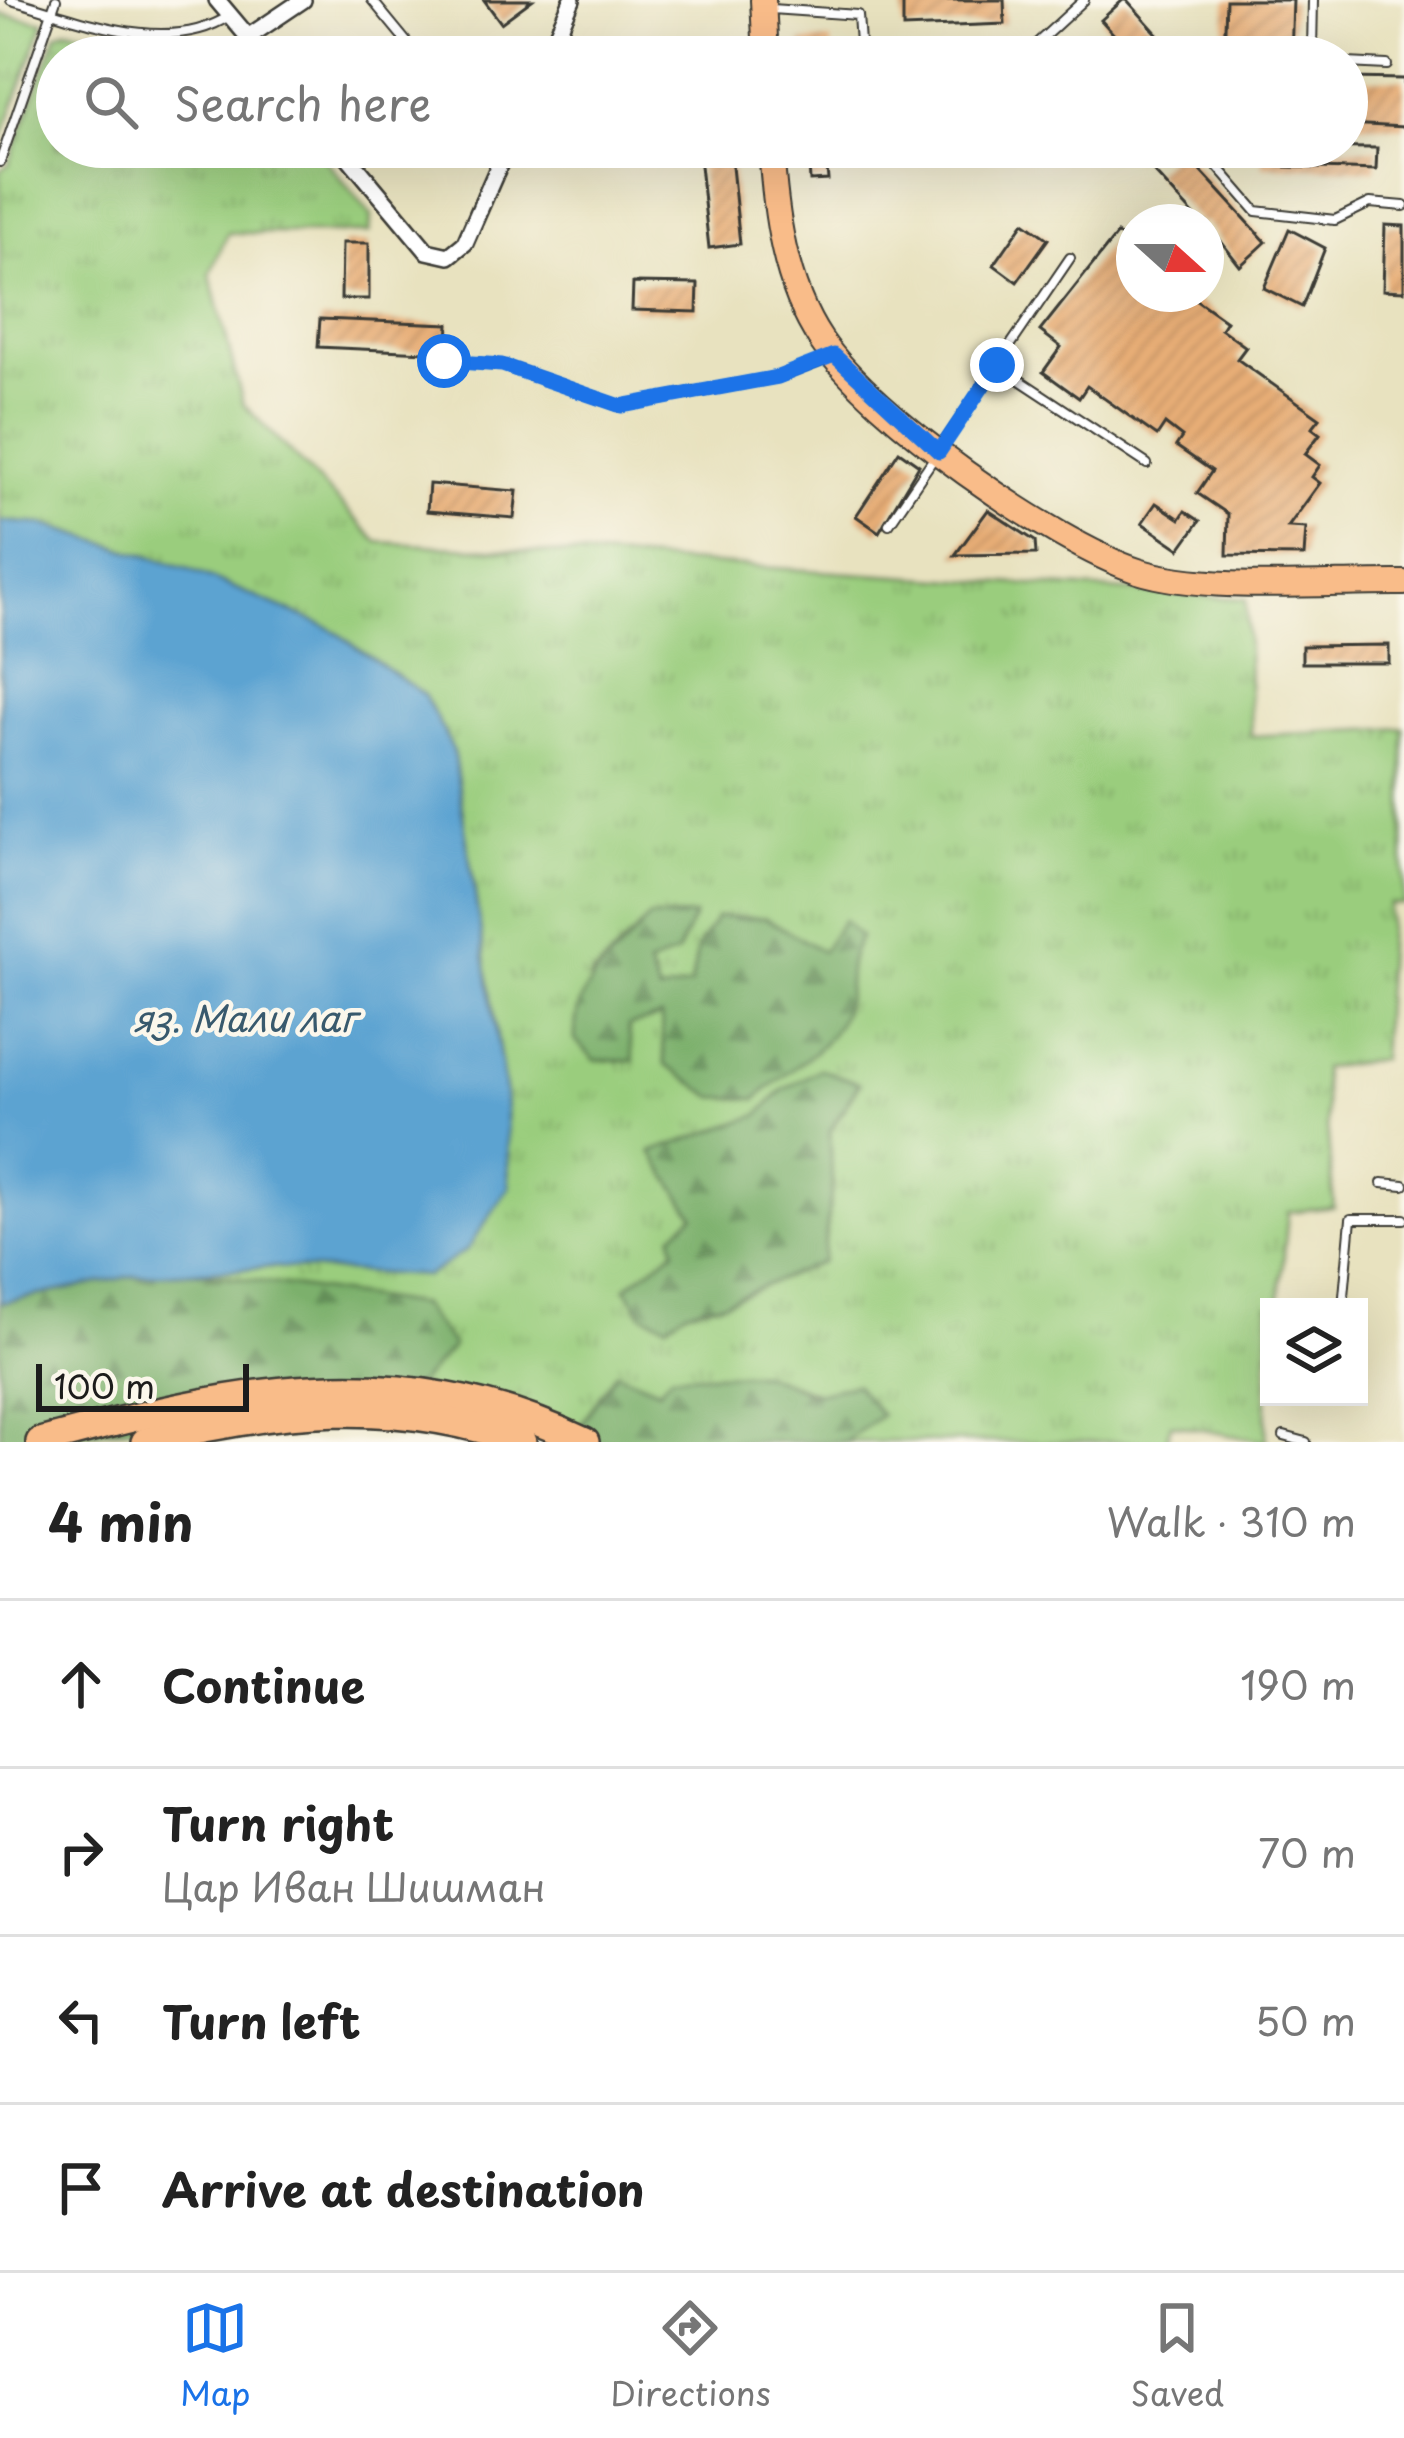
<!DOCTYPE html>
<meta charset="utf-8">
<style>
body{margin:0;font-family:"Playpen Sans",sans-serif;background:#f2f2f2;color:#222}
.controls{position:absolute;right:36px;bottom:36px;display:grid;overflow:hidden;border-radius:0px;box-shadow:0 12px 48px #0002}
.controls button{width:108px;height:108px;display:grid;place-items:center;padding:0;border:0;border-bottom:3px solid #e0e0e0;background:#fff;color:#222;font:60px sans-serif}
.compass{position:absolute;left:1116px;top:204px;width:108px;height:108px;border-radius:50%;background:#fff;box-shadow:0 12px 48px #0002;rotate:111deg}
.scale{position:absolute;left:36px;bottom:30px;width:213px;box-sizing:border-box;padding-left:12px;border:6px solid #1c1c1c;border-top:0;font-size:33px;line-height:42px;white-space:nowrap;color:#1c1c1c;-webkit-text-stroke:9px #fbf7ec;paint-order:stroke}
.stop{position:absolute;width:36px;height:36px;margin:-27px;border:9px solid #1a73e8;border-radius:50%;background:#fff}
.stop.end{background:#1a73e8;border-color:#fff;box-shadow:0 3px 12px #0008}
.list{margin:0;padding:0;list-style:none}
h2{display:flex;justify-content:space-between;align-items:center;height:156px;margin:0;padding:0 48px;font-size:51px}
h2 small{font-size:39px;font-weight:400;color:#767676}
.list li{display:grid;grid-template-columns:78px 1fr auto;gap:36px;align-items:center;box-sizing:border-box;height:168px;padding:0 48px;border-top:3px solid #e0e0e0}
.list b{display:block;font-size:45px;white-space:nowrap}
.list p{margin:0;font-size:39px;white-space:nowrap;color:#767676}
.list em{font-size:39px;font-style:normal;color:#767676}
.icon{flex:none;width:66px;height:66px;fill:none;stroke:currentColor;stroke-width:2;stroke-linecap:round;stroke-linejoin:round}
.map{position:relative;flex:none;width:1404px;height:1442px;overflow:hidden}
.search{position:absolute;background:#fff;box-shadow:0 12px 48px #0002;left:36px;right:36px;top:36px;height:132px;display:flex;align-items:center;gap:30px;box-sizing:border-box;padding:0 42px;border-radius:66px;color:#767676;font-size:45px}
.sheet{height:828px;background:#fff}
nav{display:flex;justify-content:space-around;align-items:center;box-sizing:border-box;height:168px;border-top:3px solid #e0e0e0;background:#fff;font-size:33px;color:#767676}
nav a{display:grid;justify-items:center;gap:6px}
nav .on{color:#1a73e8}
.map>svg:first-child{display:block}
.grass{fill:url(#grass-tufts);stroke:#5b744c;stroke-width:3;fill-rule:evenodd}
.forest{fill:url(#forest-firs);stroke:#4c6644;stroke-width:3}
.water{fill:#5ba3d1;stroke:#3c6076;stroke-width:3}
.building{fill:url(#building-hatch)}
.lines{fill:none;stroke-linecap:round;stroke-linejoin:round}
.lane-casing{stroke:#3b3a34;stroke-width:12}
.street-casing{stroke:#3b3a34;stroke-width:20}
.primary-casing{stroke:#3b3a34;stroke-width:28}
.highway-casing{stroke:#3b3a34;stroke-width:32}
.lane{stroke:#fff;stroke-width:8}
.street{stroke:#fff;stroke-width:15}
.primary{stroke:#f9bc89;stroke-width:24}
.highway{stroke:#f9bc89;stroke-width:27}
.route{stroke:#1a73e8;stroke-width:15}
.labels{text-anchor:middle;stroke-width:9;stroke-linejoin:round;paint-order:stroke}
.water-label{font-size:36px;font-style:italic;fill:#38596d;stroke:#fbf7ec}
</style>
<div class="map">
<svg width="1404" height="1442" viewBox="0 0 1404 1442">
<defs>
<pattern id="grass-tufts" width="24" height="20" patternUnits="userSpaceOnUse" patternTransform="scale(3)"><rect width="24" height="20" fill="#9acd7d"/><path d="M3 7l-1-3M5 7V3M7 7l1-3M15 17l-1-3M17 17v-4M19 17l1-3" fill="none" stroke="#84af6b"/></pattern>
<pattern id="forest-firs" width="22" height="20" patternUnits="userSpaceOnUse" patternTransform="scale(3)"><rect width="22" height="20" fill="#7bb06c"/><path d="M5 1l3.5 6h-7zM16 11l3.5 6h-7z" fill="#648e58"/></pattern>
<pattern id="building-hatch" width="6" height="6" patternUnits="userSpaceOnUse" patternTransform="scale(3)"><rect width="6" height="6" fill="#e7ad76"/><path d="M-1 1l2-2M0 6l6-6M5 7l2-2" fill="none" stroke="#c69466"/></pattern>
</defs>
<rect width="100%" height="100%" fill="#fbf7ec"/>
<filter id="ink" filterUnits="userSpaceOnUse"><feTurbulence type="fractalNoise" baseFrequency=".00833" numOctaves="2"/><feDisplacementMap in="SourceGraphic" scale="24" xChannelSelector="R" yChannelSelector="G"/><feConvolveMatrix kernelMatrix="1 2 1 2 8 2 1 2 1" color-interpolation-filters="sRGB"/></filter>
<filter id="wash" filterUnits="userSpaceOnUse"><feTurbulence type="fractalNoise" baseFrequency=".004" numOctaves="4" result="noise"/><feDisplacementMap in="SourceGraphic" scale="48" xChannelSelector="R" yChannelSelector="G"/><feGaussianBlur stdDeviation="2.7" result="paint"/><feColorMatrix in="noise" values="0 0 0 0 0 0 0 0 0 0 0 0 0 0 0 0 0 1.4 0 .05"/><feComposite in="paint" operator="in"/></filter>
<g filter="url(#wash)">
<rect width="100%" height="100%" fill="#e8e2bf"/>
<g class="grass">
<polygon points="0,14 44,22 0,143"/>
<path d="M67 29 189 50 231 45 241 57H57V147H315L372 216 369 233H228L210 274 243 404 378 542 1246 599 1251 736 1404 728V904H1389L1381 1060 1322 1068 1334 1207 1288 1212 1279 1307H1269L1266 1442 1171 1424 1166 1442H845L881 1415 761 1373 660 1390 616 1372 575 1433 417 1385 269 1284 195 1272 272 1267 509 1187 505 1090 453 751 424 695 189 569 43 524 0 521V170L9 164 57 34ZM649 918 647 966 659 994 691 985 698 946 765 918 844 966C848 1047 807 1050 756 1099L661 1017 627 1026 589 979ZM859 1084 830 1131 832 1185 822 1262 724 1302 687 1310 626 1288 676 1250 694 1215 652 1152 758 1116 782 1091Z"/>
</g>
<g class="forest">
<path d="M694 916 677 953 648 966 659 993 691 985 698 946 717 917 765 918 822 951 843 920 860 937C844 967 851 972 846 1002 838 1046 786 1070 756 1099L714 1097 665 1065 661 1017 628 1026 634 1061 595 1060 575 1040C573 978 614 963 649 918Z"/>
<polygon points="820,1069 859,1083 830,1131 832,1185 822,1262 724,1302 687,1310 667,1324 642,1314 626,1287 675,1250 672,1235 694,1215 651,1152 757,1116 782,1091"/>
<polygon points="195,1272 420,1305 453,1346 417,1385 35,1442 0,1442 0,1303 132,1276"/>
<polygon points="616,1372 659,1390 671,1375 762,1373 813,1394 855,1384 881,1415 845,1442 593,1442 575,1433"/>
</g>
<polygon class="water" points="0,521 43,524 189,569 332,629 424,695 453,750 505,1090 509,1187 467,1250 427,1276 272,1267 133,1276 0,1303"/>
<g id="blocks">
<g class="building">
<polygon points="484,0 532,0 501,23"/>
<polygon points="903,0 1004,0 1005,24 903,28"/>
<polygon points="1123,0 1127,0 1178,57 1134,57 1101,20"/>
<polygon points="1226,0 1293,0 1291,57 1224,57"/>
<polygon points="831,40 832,57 802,57 801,42"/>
<polygon points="1347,78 1404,79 1404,127 1347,124"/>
<polygon points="698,147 730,147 740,244 709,248"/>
<polygon points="808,147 837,147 838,167 827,168 828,180 810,181"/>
<polygon points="1263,147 1377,148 1376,170 1262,166"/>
<polygon points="1180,148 1266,242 1240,266 1206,222 1200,222 1154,172"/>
<polygon points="1024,222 1048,239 1017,282 994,265"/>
<polygon points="1385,225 1404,226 1404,291 1383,290"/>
<polygon points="1289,229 1325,248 1302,307 1264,288"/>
<polygon points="1117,234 1134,246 1134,294 1188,294 1226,321 1221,329 1246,347 1237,359 1320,418 1312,428 1320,434 1305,454 1320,465 1312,477 1320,483 1288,527 1306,528 1304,556 1227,555 1228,514 1197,493 1212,471 1176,446 1182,437 1165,424 1157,436 1087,386 1079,398 1043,372 1061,347 1040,331"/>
<polygon points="342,243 369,243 369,299 341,299"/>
<polygon points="633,283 698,284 697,312 632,310"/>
<polygon points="320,319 449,324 447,353 318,347"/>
<polygon points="899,451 919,465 879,532 856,516"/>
<polygon points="429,484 517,491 514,518 427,511"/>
<polygon points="1156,503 1180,519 1185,511 1200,521 1180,549 1142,523"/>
<polygon points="988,510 1035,541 1036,554 955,555"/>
<polygon points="1389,645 1389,663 1302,663 1302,646"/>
</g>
</g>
</g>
<g filter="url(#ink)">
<use href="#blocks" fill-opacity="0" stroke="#3b3a34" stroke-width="3"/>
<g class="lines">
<defs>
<g id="lane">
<path d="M11 0C77 18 166 57 229 16"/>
<polyline points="372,0 419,57"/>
<polyline points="1313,0 1312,50 1317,57"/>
<polyline points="771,9 858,15 861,57"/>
<polyline points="1022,57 1084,0"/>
<polyline points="1347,63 1387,65"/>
<polyline points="1212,160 1256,211 1335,220 1370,203 1404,206"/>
<polyline points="0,162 56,0"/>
<polyline points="444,361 503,365 621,406 778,377 827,359"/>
<polyline points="997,365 1070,258"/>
<polyline points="889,524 997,365 1147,464"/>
<polyline points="1382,1183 1404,1185"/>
<polyline points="1343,1307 1351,1219 1404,1219"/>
<polyline points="1284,1436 1306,1442"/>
</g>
<g id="street">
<polyline points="217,0 265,57"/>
<polyline points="248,37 303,0"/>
<polyline points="547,57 572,0"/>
<polyline points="340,147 427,251 449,256 465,243 507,147"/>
</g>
<g id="primary">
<polyline points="763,0 766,57"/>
<path d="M771 147C775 212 784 285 821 340 872 416 1051 542 1138 571 1207 593 1329 582 1404 583"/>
</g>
<g id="highway">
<path d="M40 1442C231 1390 398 1352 585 1442"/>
<path d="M145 1442C269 1409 400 1396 522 1442"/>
</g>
</defs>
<use href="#lane" class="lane-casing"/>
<use href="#street" class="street-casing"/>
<use href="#primary" class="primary-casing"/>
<use href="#highway" class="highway-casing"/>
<use href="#lane" class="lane"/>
<use href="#street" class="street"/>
<use href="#primary" class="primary"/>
<use href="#highway" class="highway"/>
</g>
</g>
<g class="lines" filter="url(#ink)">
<polyline class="route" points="444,361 502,365 621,406 778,377 834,355 939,452 997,365"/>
</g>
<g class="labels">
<g class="water-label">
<text x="245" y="1032">яз. Мали лаг</text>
</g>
</g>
</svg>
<div class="controls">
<button><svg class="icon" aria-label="layers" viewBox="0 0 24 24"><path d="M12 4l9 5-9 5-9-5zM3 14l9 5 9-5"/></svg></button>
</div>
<svg class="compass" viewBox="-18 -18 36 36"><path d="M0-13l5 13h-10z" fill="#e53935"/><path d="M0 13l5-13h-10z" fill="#767676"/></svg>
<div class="scale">100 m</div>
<div class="stop" style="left:444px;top:361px"></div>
<div class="stop end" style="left:997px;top:365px"></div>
<div class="search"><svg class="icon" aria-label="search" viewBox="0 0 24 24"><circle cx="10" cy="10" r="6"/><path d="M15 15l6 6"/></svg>Search here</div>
</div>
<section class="sheet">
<h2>4 min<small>Walk · 310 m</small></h2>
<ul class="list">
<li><svg class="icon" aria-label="ahead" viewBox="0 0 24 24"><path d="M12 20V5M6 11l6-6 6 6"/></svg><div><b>Continue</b></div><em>190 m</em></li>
<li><svg class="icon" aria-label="right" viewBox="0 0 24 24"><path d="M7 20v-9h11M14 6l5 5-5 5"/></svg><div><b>Turn right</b><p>Цар Иван Шишман</p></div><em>70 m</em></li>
<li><svg class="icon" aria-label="left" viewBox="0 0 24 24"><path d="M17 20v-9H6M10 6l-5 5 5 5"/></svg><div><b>Turn left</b></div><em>50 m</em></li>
<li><svg class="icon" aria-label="arrive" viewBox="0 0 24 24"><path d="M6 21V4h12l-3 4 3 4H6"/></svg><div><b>Arrive at destination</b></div></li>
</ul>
</section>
<nav>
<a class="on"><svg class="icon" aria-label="map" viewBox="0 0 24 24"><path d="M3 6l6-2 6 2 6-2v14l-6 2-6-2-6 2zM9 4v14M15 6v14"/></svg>Map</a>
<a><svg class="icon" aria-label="directions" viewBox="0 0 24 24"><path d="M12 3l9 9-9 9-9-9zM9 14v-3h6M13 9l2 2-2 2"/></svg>Directions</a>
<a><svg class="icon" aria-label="saved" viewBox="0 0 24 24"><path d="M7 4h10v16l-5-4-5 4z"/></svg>Saved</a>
</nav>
